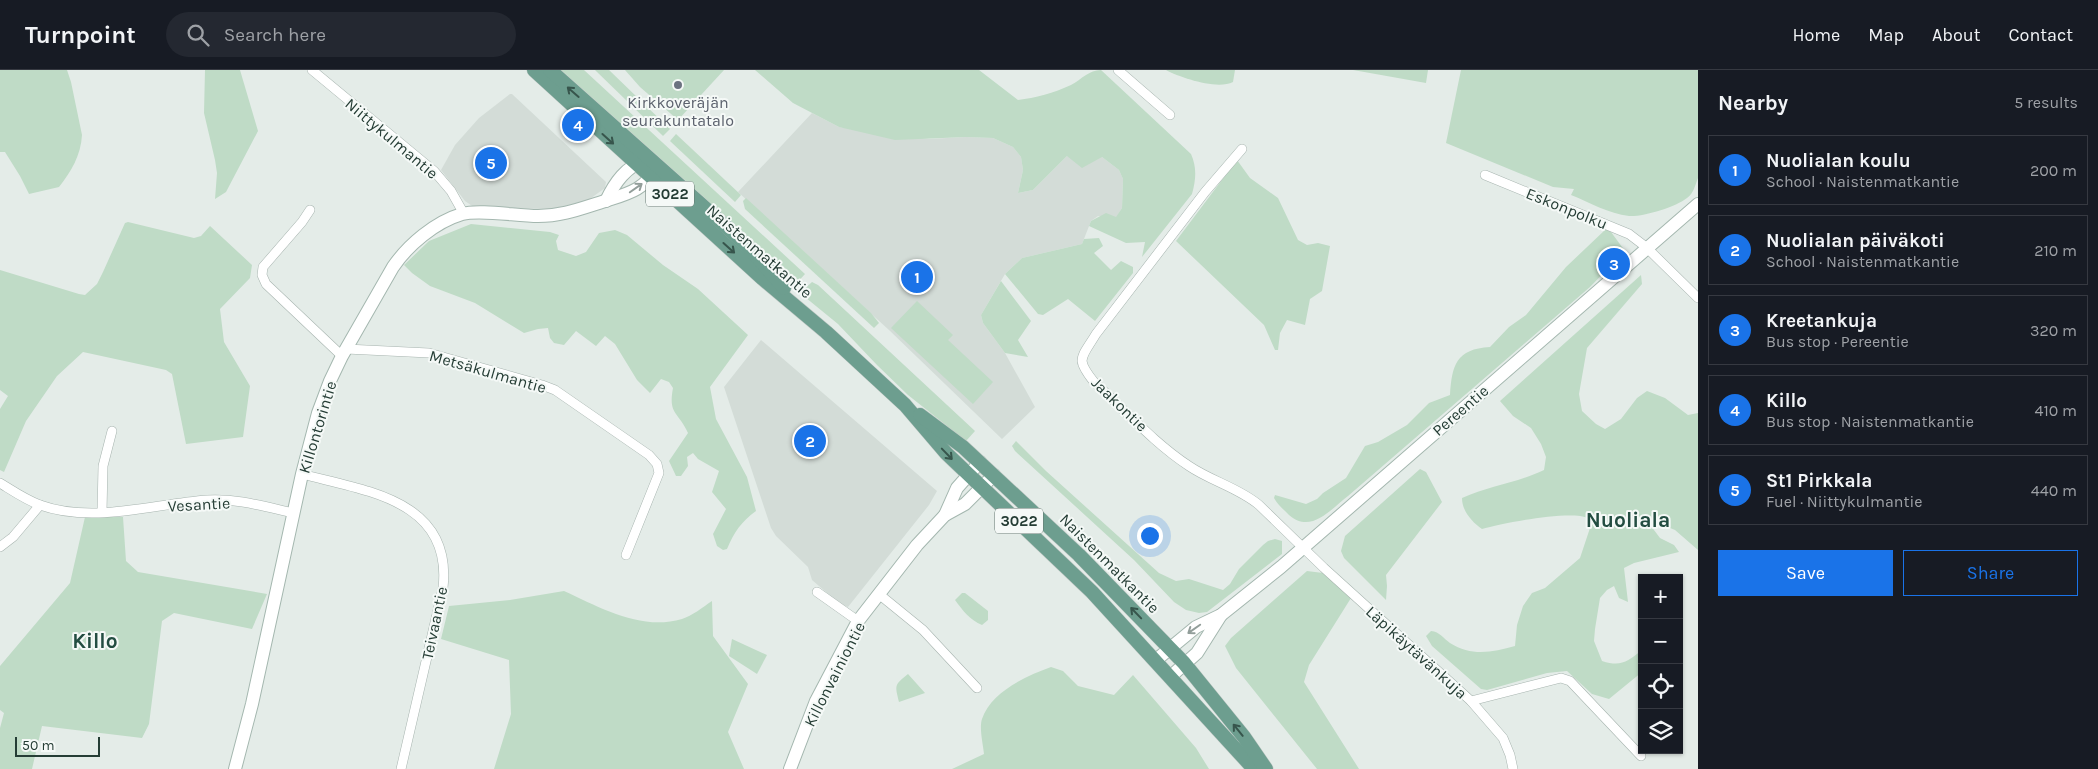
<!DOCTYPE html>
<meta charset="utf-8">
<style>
body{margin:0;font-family:Karla,sans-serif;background:#242831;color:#f1f3f6}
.controls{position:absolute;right:15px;bottom:15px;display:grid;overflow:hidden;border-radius:0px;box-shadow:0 1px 4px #0004}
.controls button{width:45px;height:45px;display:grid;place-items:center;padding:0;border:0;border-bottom:1px solid #363941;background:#171b24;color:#f1f3f6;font:25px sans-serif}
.scale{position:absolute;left:15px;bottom:12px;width:85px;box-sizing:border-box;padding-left:5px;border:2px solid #253d35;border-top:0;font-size:14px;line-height:18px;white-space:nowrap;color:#253d35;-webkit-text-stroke:4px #f5f9f7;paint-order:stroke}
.you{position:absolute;left:1149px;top:465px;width:18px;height:18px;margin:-12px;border:4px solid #fff;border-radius:50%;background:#1a73e8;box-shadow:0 0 0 8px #1a73e833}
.badge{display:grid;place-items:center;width:32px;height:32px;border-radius:50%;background:#1a73e8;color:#fff;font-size:16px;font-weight:700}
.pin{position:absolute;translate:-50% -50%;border:2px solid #fff;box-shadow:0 1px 5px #0006}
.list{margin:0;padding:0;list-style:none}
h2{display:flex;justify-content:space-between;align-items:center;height:65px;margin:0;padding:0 20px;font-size:21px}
h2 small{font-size:16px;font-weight:400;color:#9ea1a6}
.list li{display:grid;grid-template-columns:32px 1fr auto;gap:15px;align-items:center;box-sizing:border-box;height:70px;margin:0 10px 10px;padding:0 10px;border:1px solid #363941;border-radius:0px}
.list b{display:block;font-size:19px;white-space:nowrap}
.list p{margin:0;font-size:16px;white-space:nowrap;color:#9ea1a6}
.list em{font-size:16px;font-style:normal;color:#9ea1a6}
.actions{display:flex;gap:10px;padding:15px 20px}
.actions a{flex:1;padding:11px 0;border:1px solid #1a73e8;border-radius:0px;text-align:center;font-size:18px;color:#1a73e8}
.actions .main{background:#1a73e8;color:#fff}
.icon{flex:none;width:28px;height:28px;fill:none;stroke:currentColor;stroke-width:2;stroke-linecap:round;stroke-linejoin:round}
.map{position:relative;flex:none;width:1698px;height:699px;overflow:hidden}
header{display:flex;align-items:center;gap:30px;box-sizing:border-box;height:70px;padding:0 25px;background:#171b24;border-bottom:1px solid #363941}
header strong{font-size:24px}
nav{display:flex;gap:28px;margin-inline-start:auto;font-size:18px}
.search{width:350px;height:45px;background:#242831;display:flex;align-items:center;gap:12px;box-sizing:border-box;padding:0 18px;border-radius:28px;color:#9ea1a6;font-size:19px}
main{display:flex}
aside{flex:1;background:#171b24}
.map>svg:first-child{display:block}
.built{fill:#d3dcd7}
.green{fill:#bfdbc6}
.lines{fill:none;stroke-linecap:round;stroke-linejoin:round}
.street-casing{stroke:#a7b4af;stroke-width:10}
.secondary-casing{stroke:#a4b7af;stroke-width:14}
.primary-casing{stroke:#c2c9c6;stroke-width:15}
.street{stroke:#fff;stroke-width:9}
.secondary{stroke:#fff;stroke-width:12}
.primary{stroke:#6d9e8f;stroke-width:14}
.oneway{stroke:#37554c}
.oneway2{stroke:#929e9a}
.worship-dot{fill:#6b7280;stroke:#f5f9f7;stroke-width:2}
.labels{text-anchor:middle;stroke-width:4;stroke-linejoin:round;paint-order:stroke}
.shield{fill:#f5f9f7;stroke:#63756f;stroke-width:1}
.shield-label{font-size:15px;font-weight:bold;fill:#253d35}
.worship-label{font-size:16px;fill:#5b616d;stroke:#f5f9f7}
.street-label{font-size:16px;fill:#253d35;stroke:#f5f9f7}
.district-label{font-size:21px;font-weight:bold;fill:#234d41;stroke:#f5f9f7}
</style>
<header>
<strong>Turnpoint</strong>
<div class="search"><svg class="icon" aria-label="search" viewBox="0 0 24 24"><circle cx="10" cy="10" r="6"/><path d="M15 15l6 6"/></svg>Search here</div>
<nav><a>Home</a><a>Map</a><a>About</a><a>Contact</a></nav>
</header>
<main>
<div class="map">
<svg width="1698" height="699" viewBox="0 0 1698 699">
<rect width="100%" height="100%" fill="#e4ece8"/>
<g class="built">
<polygon points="510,24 512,24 606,112 605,118 587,131 553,139 475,138 465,131 441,100 455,75 479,48"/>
<polygon points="812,43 839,57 929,69 966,67 993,68 1013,77 1021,87 1023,100 1018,123 1033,120 1067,86 1102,87 1119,100 1123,109 1122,138 1116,148 1098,146 1091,151 1082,174 1022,188 1005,204 981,245 983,253 1005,283 1035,337 1002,369 889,260 738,122"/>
<polygon points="761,270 937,421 929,435 848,537 840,534 812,510 808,497 776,466 771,458 724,317"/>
</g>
<g class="green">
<path d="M0 0H67L71 12 82 65C81 85 71 102 59 117L29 124 20 106 5 82H0Z"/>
<polygon points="205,0 240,0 258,61 226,122 215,129 217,103 215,90 204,43"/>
<polygon points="561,0 584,0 805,204 793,217 734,154"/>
<polygon points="595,0 609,0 670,59 663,66"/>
<polygon points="625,0 724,0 678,50 640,17"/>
<path d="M755 0H979L1018 30C1035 28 1054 23 1071 15 1082 9 1089 0 1101 0L1191 84C1197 98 1196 109 1192 124L1142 187 1145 172 1126 173 1089 156 1091 151 1106 143 1116 147 1122 138 1123 109 1119 100 1102 87 1082 98 1067 86 1033 120 1018 123 1023 100 1021 87 1013 77 993 68 966 67 895 70 839 57 793 33Z"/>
<path d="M1166 0H1235L1233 12C1217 20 1181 8 1166 0Z"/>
<polygon points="1353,0 1428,0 1426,13"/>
<path d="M1461 0H1698V108C1695 115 1694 123 1687 128 1676 137 1643 147 1629 146 1609 144 1589 132 1571 125L1574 119 1553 117 1446 73Z"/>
<polygon points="676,64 741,125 735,132 670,71"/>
<polygon points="1237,90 1250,108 1278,128 1298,170 1307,175 1318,173 1330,176 1322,221 1310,229 1305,255 1287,250 1280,263 1278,280 1275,280 1264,255 1176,171"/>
<polygon points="746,128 871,243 879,253 874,258 745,139 743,131"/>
<polygon points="128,152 194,168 201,166 210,156 252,195 250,208 220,239 224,272 250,316 243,367 186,374 172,304 166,300 83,282 57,306 26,351 4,402 0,400 0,339 8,326 0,320 0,200 79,224 85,225 97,214 103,202 125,153"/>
<path d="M471 154 550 162 559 165 556 171 558 180 576 186 586 182 599 163 615 160 627 165 663 195 698 219 748 265 710 317 716 349 747 407 756 441C741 452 734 462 727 479L723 480 717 476 713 464 726 439 712 422 719 401 698 389 693 383 687 387 688 396 681 406H676L669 391 688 363C678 341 668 345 673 318L669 312 661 309 650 323 637 310 615 274 605 266 596 276 576 261 564 275 554 273 550 268 548 258 538 259 524 263 475 233 430 216 412 203 404 195 429 171Z"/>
<path d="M1606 159 1611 162 1625 181 1590 217 1348 426C1330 440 1311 464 1289 445 1283 439 1278 435 1274 428L1275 425 1306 434 1317 429 1323 423 1346 408 1365 376 1378 372 1407 355 1429 333 1450 325C1452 295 1456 279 1490 277L1509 257 1526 245 1566 197Z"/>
<polygon points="1099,168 1103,176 1094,183 1111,200 1121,191 1133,197 1133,203 1095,251 1068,229 1043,245 1038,244 1005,204 1022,188 1082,174 1084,169"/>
<path d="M1641 205 1642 214 1587 278 1579 324 1582 341 1596 354 1605 359 1621 349 1637 328 1647 321 1665 328 1688 345 1698 343V480L1675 460 1658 453 1651 456 1660 468 1674 475 1679 482 1634 493 1624 498 1628 532 1619 528 1614 516 1607 520 1600 528 1595 559 1594 571 1602 591C1621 597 1627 592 1642 580V602L1609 629 1592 624 1567 601 1547 603 1487 620 1481 619 1432 576 1426 566 1431 561C1440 562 1443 568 1450 573 1472 587 1493 582 1515 576L1517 555 1523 536 1532 523 1545 518 1580 488 1591 455 1588 448C1570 440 1503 453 1482 459 1472 452 1462 441 1462 428 1489 416 1517 413 1544 400L1546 387 1541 374 1531 358 1513 346 1500 331Z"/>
<polygon points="1001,211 1031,251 1018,270 1028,287 1005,283 983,253 981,245"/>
<polygon points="812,212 818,215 975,361 966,371 908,325 877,295 838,254 800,223"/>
<polygon points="917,231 953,265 948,270 993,312 973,334 891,258"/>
<polygon points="1016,371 1046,401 1159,503 1176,511 1189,509 1223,520 1230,514 1239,499 1263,475 1268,471 1275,469 1282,471 1282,484 1207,542 1199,543 1186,540 1174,532 1134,490 1015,381 1012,376"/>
<polygon points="1420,399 1426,402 1442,432 1386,505 1387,516 1386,530 1344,488 1341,481 1345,466"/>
<polygon points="85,447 123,447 126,491 138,502 267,524 252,559 174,543 162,551 149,654 142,668 42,656 32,699 0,699 0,658 4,643 0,640 0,596 70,513"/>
<polygon points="1307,501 1323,503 1351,528 1309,595 1304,612 1359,699 1317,699 1236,598 1225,576 1231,568"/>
<path d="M564 521C601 538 641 561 682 549 692 546 703 537 712 531L713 566 748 614 728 662 744 699H494L511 644 509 590 441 569 449 536 510 530Z"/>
<path d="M962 523H965L988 541V550L982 555C970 550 963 541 955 530Z"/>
<polygon points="732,569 767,585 757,604 729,586"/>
<path d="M1051 597 1063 601 1078 616 1114 625 1133 605 1196 678 1209 699H952L984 684C983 674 979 658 982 649 991 622 1026 606 1051 597Z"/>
<path d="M908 604 925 623 899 632C895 615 894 615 908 604Z"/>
</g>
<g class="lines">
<defs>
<g id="street">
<polyline points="312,0 434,101 451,121 464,144"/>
<polyline points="1118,0 1170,45"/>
<path d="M1242 79 1205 122 1096 264C1081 289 1075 288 1094 312 1125 340 1154 373 1189 396 1211 411 1239 418 1259 435L1324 498 1471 631 1503 668 1510 685 1513 699"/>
<polyline points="1485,105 1629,164 1646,177 1698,228"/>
<polyline points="310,140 302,152 263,197 262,205 266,214 342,286"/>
<polyline points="346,279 429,283 542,315 555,320 649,385 657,394 659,403 626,485"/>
<path d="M302 404C366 421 453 430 443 518L401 699"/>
<path d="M0 413C13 421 26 430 40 435 93 454 153 434 207 430 236 428 266 437 294 443"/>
<polyline points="102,442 103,396 112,361"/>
<polyline points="0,477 13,467 40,435"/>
<polyline points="817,522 858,551"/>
<polyline points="880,525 923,560 977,618"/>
<polyline points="1471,631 1561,608 1570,611 1641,686"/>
</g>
<g id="secondary">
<path d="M606 131C615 112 626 97 645 90"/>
<polyline points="945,445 957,418 980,392"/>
<polyline points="1156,590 1196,557 1221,545 1281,497 1698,134"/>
<polyline points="1170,607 1197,583 1221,545"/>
<path d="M235 699 252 634 302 404 318 343 330 311 342 286 393 197C408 175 435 152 462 144 480 139 517 146 538 146 563 146 582 138 605 131 623 125 647 120 654 99"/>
<polyline points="790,699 816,631 858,551 917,475 945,445 965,434 994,405"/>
</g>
<g id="primary">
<polyline points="534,0 763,209 826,262 905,335 946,383 1092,522 1254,699"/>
<polyline points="550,0 732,162 752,181 784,218"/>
<polyline points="920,345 963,377 1079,485 1184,593 1244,667 1266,699"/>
</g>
</defs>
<use href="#street" class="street-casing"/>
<use href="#secondary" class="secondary-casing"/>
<use href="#primary" class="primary-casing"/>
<use href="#street" class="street"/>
<use href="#secondary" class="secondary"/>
<use href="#primary" class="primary"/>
</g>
<defs><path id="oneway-shaft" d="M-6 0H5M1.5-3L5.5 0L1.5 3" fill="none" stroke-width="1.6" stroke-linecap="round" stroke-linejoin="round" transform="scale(1.25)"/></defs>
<g class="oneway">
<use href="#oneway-shaft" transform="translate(573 22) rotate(-139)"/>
<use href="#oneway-shaft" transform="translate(608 69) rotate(42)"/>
<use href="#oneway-shaft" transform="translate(729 178) rotate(42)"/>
<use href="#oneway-shaft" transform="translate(947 384) rotate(46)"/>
<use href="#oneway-shaft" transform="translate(1136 543) rotate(-134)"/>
<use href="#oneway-shaft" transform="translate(1238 660) rotate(-129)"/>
</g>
<g class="oneway2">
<use href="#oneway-shaft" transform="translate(636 118) rotate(-35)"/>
<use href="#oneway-shaft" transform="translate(1194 559) rotate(145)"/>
</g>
<circle class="worship-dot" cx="678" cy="15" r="5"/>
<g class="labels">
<g class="shield">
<rect x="646" y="111.5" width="48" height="25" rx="4"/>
<rect x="995" y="438.5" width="48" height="25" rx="4"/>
</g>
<g class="shield-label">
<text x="670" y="129">3022</text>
<text x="1019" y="456">3022</text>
</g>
<g class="worship-label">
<text x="678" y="38">Kirkkoveräjän<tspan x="678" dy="18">seurakuntatalo</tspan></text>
</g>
<g class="street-label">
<text transform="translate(392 68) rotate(40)" y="6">Niittykulmantie</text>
<text transform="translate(1567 138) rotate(22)" y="6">Eskonpolku</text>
<text transform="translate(760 181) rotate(41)" y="6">Naistenmatkantie</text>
<text transform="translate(488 301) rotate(16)" y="6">Metsäkulmantie</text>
<text transform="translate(1120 334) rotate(44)" y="6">Jaakontie</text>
<text transform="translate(1460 340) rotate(-41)" y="6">Pereentie</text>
<text transform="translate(317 357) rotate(-73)" y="6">Killontorintie</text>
<text transform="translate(199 434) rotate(-3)" y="6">Vesantie</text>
<text transform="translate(1110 493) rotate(45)" y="6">Naistenmatkantie</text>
<text transform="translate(434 553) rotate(-78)" y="6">Teivaantie</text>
<text transform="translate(1417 582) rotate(42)" y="6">Läpikäytävänkuja</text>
<text transform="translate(834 604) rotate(-63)" y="6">Killonvainiontie</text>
</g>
<g class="district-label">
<text x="1628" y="457">Nuoliala</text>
<text x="95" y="578">Killo</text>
</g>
</g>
</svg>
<div class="controls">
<button>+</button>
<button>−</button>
<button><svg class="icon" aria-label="locate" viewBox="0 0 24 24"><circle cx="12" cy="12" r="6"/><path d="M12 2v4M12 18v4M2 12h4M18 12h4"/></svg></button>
<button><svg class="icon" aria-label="layers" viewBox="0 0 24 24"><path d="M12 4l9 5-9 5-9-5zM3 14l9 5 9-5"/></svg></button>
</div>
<div class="scale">50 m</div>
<div class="you"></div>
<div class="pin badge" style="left:917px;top:207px">1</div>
<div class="pin badge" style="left:810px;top:371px">2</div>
<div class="pin badge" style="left:1614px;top:194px">3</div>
<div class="pin badge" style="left:578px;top:55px">4</div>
<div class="pin badge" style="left:491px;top:93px">5</div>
</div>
<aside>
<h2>Nearby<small>5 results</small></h2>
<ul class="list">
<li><span class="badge">1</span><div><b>Nuolialan koulu</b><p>School · Naistenmatkantie</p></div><em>200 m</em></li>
<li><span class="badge">2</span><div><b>Nuolialan päiväkoti</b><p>School · Naistenmatkantie</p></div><em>210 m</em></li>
<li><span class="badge">3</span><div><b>Kreetankuja</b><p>Bus stop · Pereentie</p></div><em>320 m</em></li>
<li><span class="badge">4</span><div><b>Killo</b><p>Bus stop · Naistenmatkantie</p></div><em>410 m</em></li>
<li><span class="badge">5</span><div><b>St1 Pirkkala</b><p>Fuel · Niittykulmantie</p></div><em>440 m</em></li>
</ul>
<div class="actions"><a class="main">Save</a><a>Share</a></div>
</aside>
</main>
